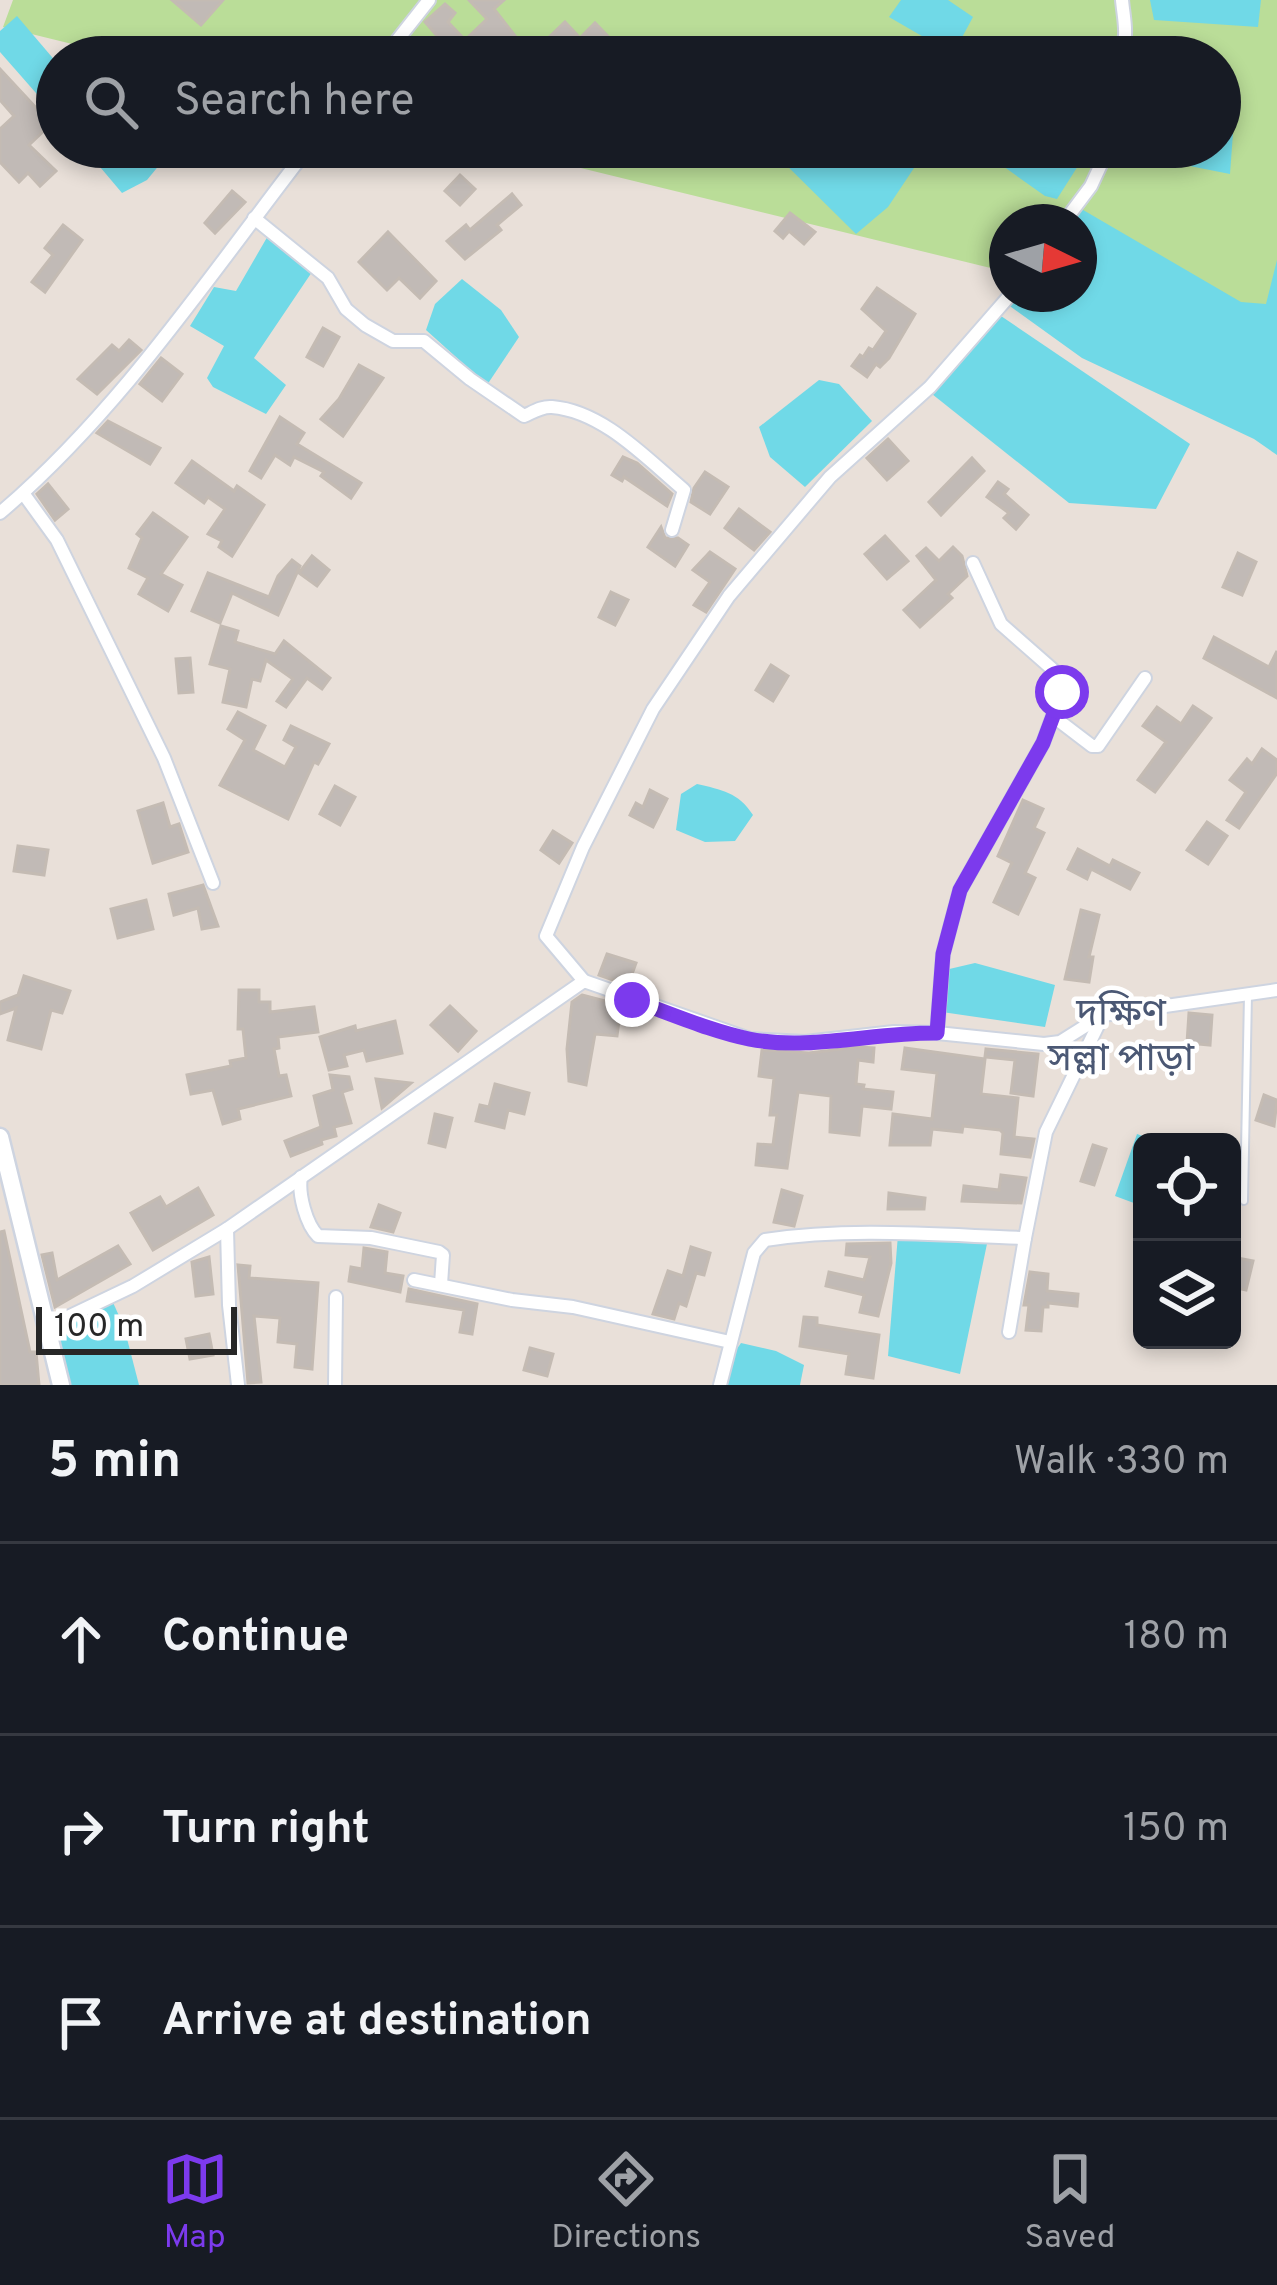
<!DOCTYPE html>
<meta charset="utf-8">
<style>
body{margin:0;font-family:Overpass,"Noto Sans Bengali",sans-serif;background:#20242c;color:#f1f3f6}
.controls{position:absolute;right:36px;bottom:36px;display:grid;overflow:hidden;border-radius:18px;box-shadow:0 6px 18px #0003}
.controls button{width:108px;height:108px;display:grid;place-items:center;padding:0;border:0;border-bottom:3px solid #363941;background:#171b24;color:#f1f3f6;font:60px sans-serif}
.compass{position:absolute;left:989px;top:204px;width:108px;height:108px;border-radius:50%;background:#171b24;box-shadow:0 6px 18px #0003;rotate:95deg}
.scale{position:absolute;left:36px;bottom:30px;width:201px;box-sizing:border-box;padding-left:12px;border:6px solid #272727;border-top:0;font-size:33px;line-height:42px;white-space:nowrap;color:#272727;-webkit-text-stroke:9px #fff;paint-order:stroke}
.stop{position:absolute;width:36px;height:36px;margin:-27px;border:9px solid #7c3aed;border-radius:50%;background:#fff}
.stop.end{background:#7c3aed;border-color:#fff;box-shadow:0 3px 12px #0008}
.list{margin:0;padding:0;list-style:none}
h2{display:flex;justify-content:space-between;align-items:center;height:156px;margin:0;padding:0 48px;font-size:51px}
h2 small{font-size:39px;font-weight:400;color:#9ea1a6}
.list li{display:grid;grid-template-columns:78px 1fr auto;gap:36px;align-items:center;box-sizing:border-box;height:192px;padding:0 48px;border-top:3px solid #363941}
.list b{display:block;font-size:45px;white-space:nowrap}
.list em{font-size:39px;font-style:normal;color:#9ea1a6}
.icon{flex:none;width:66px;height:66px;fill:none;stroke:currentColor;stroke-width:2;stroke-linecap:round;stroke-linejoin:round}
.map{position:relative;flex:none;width:1277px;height:1385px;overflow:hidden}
.search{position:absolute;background:#171b24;box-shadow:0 6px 18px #0003;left:36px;right:36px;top:36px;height:132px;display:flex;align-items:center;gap:30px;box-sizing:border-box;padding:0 42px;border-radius:66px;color:#9ea1a6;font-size:45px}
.sheet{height:732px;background:#171b24}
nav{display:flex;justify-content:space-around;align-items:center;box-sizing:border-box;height:168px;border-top:3px solid #363941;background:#171b24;font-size:33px;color:#9ea1a6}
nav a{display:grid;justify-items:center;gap:6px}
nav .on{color:#7c3aed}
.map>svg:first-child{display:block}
.green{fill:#badd98}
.water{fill:#70d9e7}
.building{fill:#c1bab6;stroke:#c4bbb3;stroke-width:3}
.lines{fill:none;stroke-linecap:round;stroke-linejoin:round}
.service-casing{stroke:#ced4e0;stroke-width:10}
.minor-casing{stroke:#ced4e0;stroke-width:16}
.secondary-casing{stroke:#ced4e0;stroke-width:21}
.service{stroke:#fff;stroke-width:6}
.minor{stroke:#fff;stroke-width:12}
.secondary{stroke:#fff;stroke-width:16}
.route{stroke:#7c3aed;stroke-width:15}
.labels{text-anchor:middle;stroke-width:9;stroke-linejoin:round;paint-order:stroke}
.neighbourhood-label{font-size:39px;fill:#4b5874;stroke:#fff}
</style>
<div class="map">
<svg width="1277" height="1385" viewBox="0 0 1277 1385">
<rect width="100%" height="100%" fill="#e9e0d9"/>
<polygon class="green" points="13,0 1277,0 1277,337 1079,222 1007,222 1007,272 495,147 1220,147 1220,57 125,57 3,27"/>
<g class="water">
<polygon points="901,0 948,0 973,17 953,54 889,17"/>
<polygon points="1150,0 1261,0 1258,27 1154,20"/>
<polygon points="17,16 57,63 57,117 0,52 0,31"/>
<polygon points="1220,103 1235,106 1230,174 1149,158 1152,147 1220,147"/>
<polygon points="89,147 174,147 147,180 122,193 95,161"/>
<polygon points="768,147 928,147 888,207 856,234"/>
<polygon points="976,147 1090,147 1057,199 1045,196"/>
<polygon points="1078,207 1241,302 1266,304 1277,260 1277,455 1254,439 1082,358 1007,304 1014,294 1079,294 1079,222 1067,222"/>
<polygon points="269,234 314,269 254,358 286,385 266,414 213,387 207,378 224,346 190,326 214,287 236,291"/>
<polygon points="462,279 501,310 519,337 487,385 426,330 435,304"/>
<polygon points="998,314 1190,444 1156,509 1069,503 932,394"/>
<polygon points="819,380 839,384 872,421 805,487 770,457 759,427"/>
<path d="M697 784C722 790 738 792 753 815L735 841 705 842 676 830 681 794Z"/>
<polygon points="975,963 1055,985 1045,1027 942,1012 945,970"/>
<polygon points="1137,1134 1160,1142 1142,1142 1142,1206 1115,1196"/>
<polygon points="898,1235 988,1239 960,1374 888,1356"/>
<polygon points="111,1298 124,1327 139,1385 69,1385 53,1325"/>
<polygon points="741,1343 776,1351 804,1365 800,1385 725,1385 727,1363"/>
</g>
<g class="building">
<polygon points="172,0 223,0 201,25"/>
<polygon points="469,0 504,0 494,9 523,46 512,57 480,57 465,41 452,53 425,22 445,4 455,13 448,22 465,40 487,19"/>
<polygon points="565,22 580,38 595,23 628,57 576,57 568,49 556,57 543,43"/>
<polygon points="0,69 51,124 29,145 56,171 40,186 28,173 19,182 0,162 0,129 14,116 0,100"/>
<polygon points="460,175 475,189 460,205 445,191"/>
<polygon points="232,191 245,202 215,233 205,223"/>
<polygon points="512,194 521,205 497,225 501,230 465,259 447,241 466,225 470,230"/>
<polygon points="790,213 815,232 804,244 789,231 783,238 775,231"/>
<polygon points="63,225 82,240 45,292 32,282 53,255 45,248"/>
<polygon points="388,232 436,281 420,298 399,278 387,290 359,262"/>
<polygon points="877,288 915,314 889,358 880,367 876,364 867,377 852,366 860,355 863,357 869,348 873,350 886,331 862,309"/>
<polygon points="323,328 339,337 323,366 307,357"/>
<polygon points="129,340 141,350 97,394 78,379 112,345 119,351"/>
<polygon points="161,358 182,374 162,401 140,384"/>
<polygon points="359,365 383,378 343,436 321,419 339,399"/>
<polygon points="280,417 304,433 297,444 361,483 351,498 321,476 324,472 294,457 290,465 275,455 261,478 250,471"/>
<polygon points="108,421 160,448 150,464 97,433"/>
<polygon points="888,439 908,461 887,480 867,458"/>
<polygon points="623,457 637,463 672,494 667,506 624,477 622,481 612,475"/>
<polygon points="972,458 984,471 941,515 929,502"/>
<polygon points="192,461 234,491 237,486 264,505 232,556 219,547 222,541 208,534 225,509 208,497 204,503 176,483"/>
<polygon points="705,472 728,487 710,514 691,502 694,488"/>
<polygon points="998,482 1008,489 1004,494 1028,515 1016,529 1004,518 1009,513 987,497"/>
<polygon points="48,484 68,509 55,520 37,494"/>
<polygon points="739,509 770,532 754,550 725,528"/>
<polygon points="153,513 187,537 161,574 182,585 168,611 139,594 148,578 129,568 142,538 137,534"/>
<polygon points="661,527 665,538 678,538 688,545 675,566 648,547"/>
<polygon points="885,536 908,561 887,579 865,554"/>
<polygon points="953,547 962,556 967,576 948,594 952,598 920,627 904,610 936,580 917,556 926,548 939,561"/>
<polygon points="710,552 735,569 706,612 694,605 710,582 693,570"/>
<polygon points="1238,553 1256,562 1242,595 1223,587"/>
<polygon points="312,556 329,570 317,586 299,573"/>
<polygon points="292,560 300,566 278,615 232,593 220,623 192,611 208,573 269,597 278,576"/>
<polygon points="611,592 628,600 615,625 599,617"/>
<polygon points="221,626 238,631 235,642 275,654 284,641 330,678 322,689 307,678 286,707 277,701 293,679 266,660 260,681 252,679 246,707 223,702 230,669 210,664"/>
<polygon points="1214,637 1269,667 1277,651 1277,698 1204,658"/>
<polygon points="190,658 193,692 179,693 176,659"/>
<polygon points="771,665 788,676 773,701 756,690"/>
<polygon points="1193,706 1211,718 1155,792 1138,780 1166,742 1143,726 1157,707 1181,724"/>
<polygon points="238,712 265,726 253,750 285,767 296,747 284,740 291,726 329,744 318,764 314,762 288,819 220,785 245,740 228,729"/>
<polygon points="1262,749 1277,760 1277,773 1239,828 1227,820 1246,792 1230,780 1247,759 1252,764"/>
<polygon points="335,786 355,797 340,825 320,814"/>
<polygon points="650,790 667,799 653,827 630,815 636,803 643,807"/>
<polygon points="1023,800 1043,809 1034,828 1044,833 1025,873 1035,878 1018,914 994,902 1012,863 998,856"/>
<polygon points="163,803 170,827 179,824 188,852 153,863 138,811"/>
<polygon points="1207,822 1227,836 1208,864 1187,850"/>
<polygon points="553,831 572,843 559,863 541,850"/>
<polygon points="18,846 48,850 44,875 14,871"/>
<polygon points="1078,849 1110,866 1113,860 1139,873 1130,889 1091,869 1087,879 1068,869"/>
<polygon points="203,885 218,926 202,929 198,908 174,915 169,894"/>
<polygon points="146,900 153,929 118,938 111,909"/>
<polygon points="1081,910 1099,915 1089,957 1093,957 1089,982 1065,979"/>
<polygon points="607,954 636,963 628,985 599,975"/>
<polygon points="24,976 70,991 62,1013 51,1010 41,1049 8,1040 16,1008 0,1014 0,1002 18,995"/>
<polygon points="239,990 259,990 259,1002 270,1002 270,1012 314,1007 318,1032 278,1037 279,1048 274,1049 279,1076 286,1075 291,1096 238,1109 240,1119 223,1124 213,1090 191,1094 187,1075 231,1066 230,1061 246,1058 243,1029 238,1029"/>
<polygon points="582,995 621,1005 617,1036 595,1034 586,1085 569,1081 567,1049 572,1002"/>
<polygon points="450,1006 476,1031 458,1051 431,1025"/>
<polygon points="1189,1013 1212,1015 1210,1045 1187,1043"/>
<polygon points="395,1021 402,1053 367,1061 364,1050 344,1055 347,1066 329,1070 320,1037 355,1026 356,1031"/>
<polygon points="858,1047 874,1048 873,1062 858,1060 856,1084 864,1085 863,1089 893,1092 891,1109 862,1106 859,1135 830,1132 831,1096 798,1092 787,1168 756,1165 758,1144 773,1145 777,1115 770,1115 774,1078 759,1076 762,1050 809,1053"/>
<polygon points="905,1048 985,1059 981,1094 1018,1098 1014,1137 1034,1139 1030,1157 1001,1154 1003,1133 1000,1130 963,1126 962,1132 932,1129 930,1145 890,1145 893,1114 932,1119 937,1073 902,1069"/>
<polygon points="986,1049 1038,1054 1033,1096 1011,1093 1015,1060 985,1057"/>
<polygon points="330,1075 349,1077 352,1089 342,1092 351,1123 334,1127 336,1136 321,1140 322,1144 291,1156 285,1141 321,1127 314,1096 333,1090"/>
<polygon points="376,1079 411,1083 382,1108"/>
<polygon points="495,1084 529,1093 524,1114 508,1110 504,1128 476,1121 480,1105 489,1107"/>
<polygon points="1264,1095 1277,1100 1274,1126 1256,1120"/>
<polygon points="435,1114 452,1118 445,1147 429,1143"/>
<polygon points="1093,1145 1106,1149 1094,1185 1081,1181"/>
<polygon points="1001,1175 1026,1178 1021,1203 962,1201 964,1186 999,1190"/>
<polygon points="198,1188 213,1215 153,1250 131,1213 160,1197 166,1207"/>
<polygon points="782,1190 802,1196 794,1226 774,1222"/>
<polygon points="889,1193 925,1198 924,1209 888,1209"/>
<polygon points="379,1205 400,1213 393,1232 371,1227"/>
<polygon points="4,1231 30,1352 36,1352 39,1385 0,1385 0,1232"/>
<polygon points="890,1243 891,1263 878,1316 860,1312 864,1295 826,1286 829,1272 864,1280 870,1257 846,1255 847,1244"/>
<polygon points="118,1246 130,1264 55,1307 42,1255 52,1253 57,1280"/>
<polygon points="691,1247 710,1253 704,1275 696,1273 686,1306 679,1303 674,1319 653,1314 668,1271 683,1276"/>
<polygon points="364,1248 387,1252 385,1273 403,1276 400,1292 349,1281 351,1267 362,1269"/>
<polygon points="209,1257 213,1294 196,1296 192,1262"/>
<polygon points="1232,1257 1253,1261 1246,1290 1232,1287"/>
<polygon points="238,1265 250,1266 249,1278 318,1283 312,1369 295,1367 297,1344 278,1342 280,1318 254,1316 261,1382 248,1383"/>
<polygon points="1030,1272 1048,1274 1047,1291 1078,1294 1077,1306 1048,1303 1048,1307 1043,1307 1041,1331 1026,1330 1029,1305 1024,1305"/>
<polygon points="409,1289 477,1304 472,1334 460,1332 464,1310 407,1301"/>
<polygon points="804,1317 817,1318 817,1325 879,1335 873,1378 846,1374 849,1354 800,1346"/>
<polygon points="209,1334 213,1355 190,1359 186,1339"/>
<polygon points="530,1348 553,1354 547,1376 524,1370"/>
</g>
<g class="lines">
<defs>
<polyline id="service" points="1244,1201 1248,995"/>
<g id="minor">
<polyline points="384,57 429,0"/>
<path d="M1117 57C1130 39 1124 22 1122 0"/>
<path d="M254 218 328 278 346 309 365 325 393 341H424L470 379 524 416C533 412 542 406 552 407 603 411 647 459 684 490L672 530"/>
<polyline points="1064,222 1091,186 1109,147"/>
<polyline points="23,493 57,540 164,758 213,883"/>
<path d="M0 513C122 409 211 273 309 147"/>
<polyline points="1054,717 1092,746 1098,746 1145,678"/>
<polyline points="584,981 546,936 583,847 653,709 729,596 830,477 930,387 1011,294"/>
<polyline points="937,1033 943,954 960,890 1043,743 1062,691 1059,675 1001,624 973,563"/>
<path d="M301 1177C298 1194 306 1224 318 1236L371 1238 439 1252 443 1255 441 1284"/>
<polyline points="227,1229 229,1305 238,1385"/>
<polyline points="414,1280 512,1300 573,1307 730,1342"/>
<polyline points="47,1327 133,1286 227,1229 584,981 750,1039 805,1042 894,1032 937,1033 1044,1044 1060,1042 1103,1015 1277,990"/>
<polyline points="1009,1332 1025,1238"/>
<polyline points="335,1385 336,1297"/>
<path d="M720 1385 754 1253 765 1240C851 1227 938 1235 1025 1238L1046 1132 1103 1015"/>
</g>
<polyline id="secondary" points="0,1137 61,1385"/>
</defs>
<use href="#service" class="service-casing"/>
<use href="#minor" class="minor-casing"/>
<use href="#secondary" class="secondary-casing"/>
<use href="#service" class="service"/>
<use href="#minor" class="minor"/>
<use href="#secondary" class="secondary"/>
</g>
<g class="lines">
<path class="route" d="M632 1000C670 1013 710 1031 749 1039 810 1051 875 1032 937 1033L943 954 960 890 1043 743 1062 692"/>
</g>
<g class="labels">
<g class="neighbourhood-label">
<text x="1121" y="1025">দক্ষিণ<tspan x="1121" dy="45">সল্লা পাড়া</tspan></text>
</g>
</g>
</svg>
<div class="controls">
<button><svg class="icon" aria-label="locate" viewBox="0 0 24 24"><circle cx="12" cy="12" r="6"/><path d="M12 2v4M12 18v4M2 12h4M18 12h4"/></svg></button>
<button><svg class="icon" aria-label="layers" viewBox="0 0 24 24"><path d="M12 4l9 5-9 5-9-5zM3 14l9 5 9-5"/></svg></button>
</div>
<svg class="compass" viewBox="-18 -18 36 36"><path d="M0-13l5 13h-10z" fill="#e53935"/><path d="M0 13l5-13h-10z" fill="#9ea1a6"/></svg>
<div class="scale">100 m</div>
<div class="stop" style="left:1062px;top:692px"></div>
<div class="stop end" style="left:632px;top:1000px"></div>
<div class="search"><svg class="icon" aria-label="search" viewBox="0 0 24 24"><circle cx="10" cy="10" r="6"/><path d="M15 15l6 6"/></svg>Search here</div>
</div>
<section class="sheet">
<h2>5 min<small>Walk · 330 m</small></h2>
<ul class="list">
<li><svg class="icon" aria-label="ahead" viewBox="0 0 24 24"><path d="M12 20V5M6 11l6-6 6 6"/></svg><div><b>Continue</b></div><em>180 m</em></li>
<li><svg class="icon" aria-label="right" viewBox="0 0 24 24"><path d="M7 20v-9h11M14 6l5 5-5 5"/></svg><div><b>Turn right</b></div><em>150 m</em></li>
<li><svg class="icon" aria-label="arrive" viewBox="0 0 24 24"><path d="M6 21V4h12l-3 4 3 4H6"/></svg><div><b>Arrive at destination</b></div></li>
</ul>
</section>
<nav>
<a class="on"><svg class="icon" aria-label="map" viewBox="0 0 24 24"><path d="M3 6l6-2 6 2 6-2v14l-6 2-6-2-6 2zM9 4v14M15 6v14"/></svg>Map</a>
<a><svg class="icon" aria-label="directions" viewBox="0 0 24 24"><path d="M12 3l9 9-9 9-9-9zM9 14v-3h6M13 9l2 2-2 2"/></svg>Directions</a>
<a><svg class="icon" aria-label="saved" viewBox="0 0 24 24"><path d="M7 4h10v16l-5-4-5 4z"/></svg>Saved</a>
</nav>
